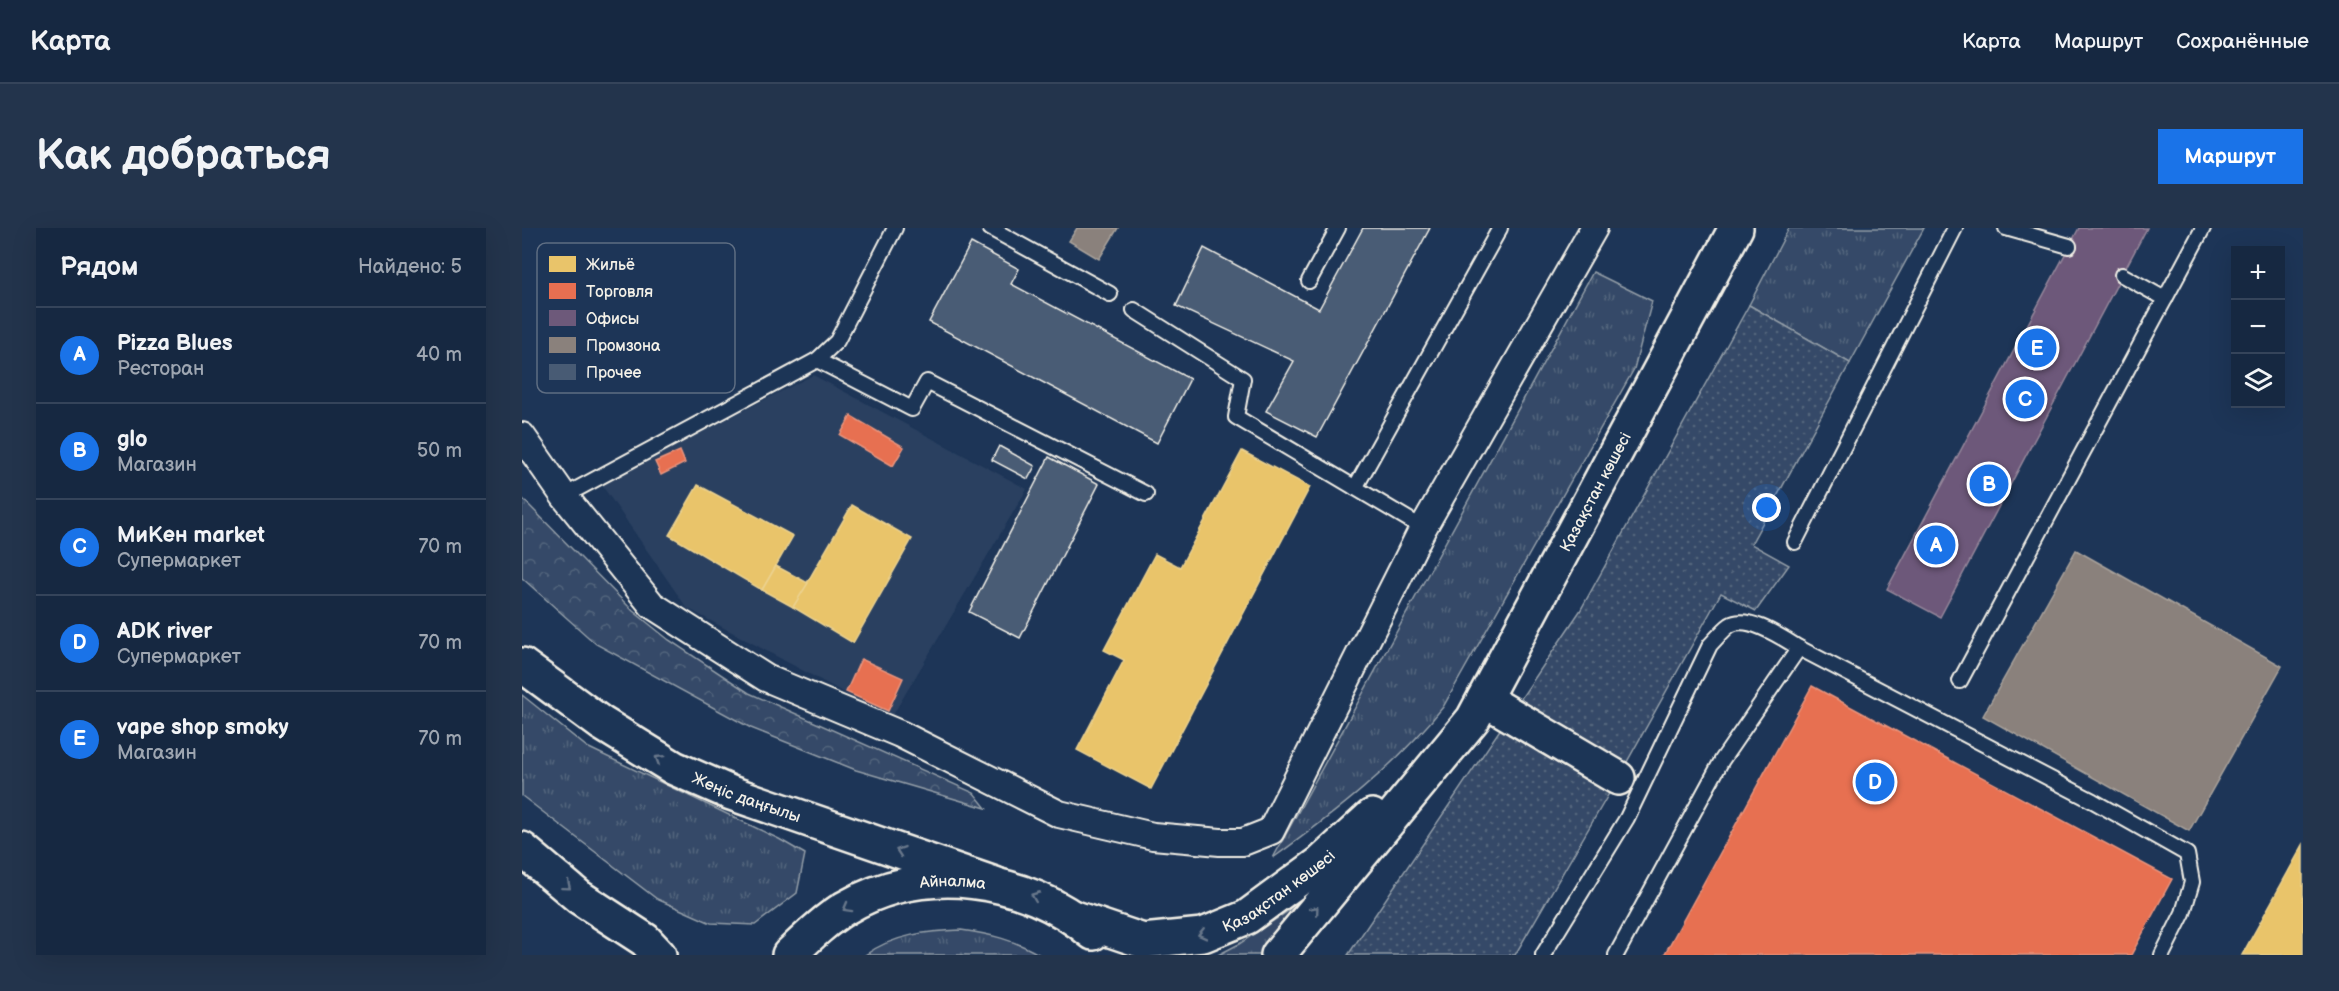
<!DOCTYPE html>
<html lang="ru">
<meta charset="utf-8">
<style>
body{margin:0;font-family:"Balsamiq Sans",sans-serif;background:#23344c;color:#f1f3f6}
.controls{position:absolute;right:18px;top:18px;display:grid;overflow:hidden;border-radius:0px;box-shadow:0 6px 24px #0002}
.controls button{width:54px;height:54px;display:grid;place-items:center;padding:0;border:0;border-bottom:2px solid #35445a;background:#162841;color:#f1f3f6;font:30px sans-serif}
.you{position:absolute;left:1245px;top:280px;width:21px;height:21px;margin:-15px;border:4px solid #fff;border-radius:50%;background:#1a73e8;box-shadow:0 0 0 9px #1a73e833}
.badge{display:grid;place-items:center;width:39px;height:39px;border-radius:50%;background:#1a73e8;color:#fff;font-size:20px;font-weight:700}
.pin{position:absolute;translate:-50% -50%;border:3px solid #fff;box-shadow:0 2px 6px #0006}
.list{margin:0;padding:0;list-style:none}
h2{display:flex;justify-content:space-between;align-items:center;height:78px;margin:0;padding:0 24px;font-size:26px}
h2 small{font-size:20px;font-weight:400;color:#9ea6b1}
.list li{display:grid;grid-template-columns:39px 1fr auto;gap:18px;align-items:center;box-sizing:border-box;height:96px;padding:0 24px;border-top:2px solid #35445a}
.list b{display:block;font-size:22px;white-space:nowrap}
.list p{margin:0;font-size:20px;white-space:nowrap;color:#9ea6b1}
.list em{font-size:20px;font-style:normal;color:#9ea6b1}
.icon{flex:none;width:33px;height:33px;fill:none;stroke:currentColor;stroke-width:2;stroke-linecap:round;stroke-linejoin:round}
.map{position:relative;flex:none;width:1781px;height:727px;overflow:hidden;border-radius:0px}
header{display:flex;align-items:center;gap:36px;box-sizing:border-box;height:84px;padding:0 30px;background:#162841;border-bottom:2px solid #35445a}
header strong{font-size:28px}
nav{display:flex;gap:33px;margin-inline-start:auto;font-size:21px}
.intro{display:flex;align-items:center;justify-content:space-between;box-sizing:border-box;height:144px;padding:0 36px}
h1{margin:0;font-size:42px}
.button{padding:15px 27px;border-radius:0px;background:#1a73e8;color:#fff;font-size:21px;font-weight:700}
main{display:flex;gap:36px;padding:0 36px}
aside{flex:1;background:#162841;border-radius:0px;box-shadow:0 6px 24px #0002}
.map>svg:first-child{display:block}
.built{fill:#2a4060}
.grass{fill:url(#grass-tufts);stroke:#949ea8;stroke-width:1.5}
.forest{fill:url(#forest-crowns);stroke:#949ea8;stroke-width:1.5}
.park{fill:url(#park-dots);stroke:#949ea8;stroke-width:1.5}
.homes{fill:#e9c46a;stroke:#ecd290;stroke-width:1.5}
.shops{fill:#e76f51;stroke:#eb967e;stroke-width:1.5}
.offices{fill:#6d597a;stroke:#96879b;stroke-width:1.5}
.industry{fill:#8a817c;stroke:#aaa39c;stroke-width:1.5}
.building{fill:#485b74;stroke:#f4f1e8;stroke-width:1.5}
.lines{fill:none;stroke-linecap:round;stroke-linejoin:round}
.service-casing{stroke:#f4f1e8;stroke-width:18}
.minor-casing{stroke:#f4f1e8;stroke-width:30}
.tertiary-casing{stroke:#f4f1e8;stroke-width:38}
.primary-casing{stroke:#f4f1e8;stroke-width:38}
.service{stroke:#1d3557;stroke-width:14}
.minor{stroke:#1d3557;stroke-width:26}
.tertiary{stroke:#1d3557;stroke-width:33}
.primary{stroke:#1d3557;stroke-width:33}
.oneway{stroke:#68778a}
.labels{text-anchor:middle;stroke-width:6;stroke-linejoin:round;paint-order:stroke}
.street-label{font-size:16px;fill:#f4f1e8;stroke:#1d3557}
.key{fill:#1d3557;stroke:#5e6d82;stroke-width:1.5}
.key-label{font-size:16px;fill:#f4f1e8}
</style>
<header>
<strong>Карта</strong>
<nav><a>Карта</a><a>Маршрут</a><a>Сохранённые</a></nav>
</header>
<div class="intro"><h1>Как добраться</h1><a class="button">Маршрут</a></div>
<main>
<aside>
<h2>Рядом<small>Найдено: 5</small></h2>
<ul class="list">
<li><span class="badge">A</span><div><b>Pizza Blues</b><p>Ресторан</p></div><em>40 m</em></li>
<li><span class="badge">B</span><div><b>glo</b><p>Магазин</p></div><em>50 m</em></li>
<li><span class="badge">C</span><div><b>МиКен market</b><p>Супермаркет</p></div><em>70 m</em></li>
<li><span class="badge">D</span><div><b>ADK river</b><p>Супермаркет</p></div><em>70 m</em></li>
<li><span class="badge">E</span><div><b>vape shop smoky</b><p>Магазин</p></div><em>70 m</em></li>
</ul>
</aside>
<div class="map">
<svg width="1781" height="727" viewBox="0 0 1781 727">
<defs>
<pattern id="grass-tufts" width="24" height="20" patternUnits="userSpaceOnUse" patternTransform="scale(1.5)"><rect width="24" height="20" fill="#354a67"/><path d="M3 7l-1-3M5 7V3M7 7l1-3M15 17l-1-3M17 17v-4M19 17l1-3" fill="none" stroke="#53657d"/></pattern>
<pattern id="forest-crowns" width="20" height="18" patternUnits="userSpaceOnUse" patternTransform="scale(1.5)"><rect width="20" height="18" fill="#354a67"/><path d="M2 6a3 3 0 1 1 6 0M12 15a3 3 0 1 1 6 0" fill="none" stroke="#53657d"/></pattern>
<pattern id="park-dots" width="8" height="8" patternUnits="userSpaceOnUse" patternTransform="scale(1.5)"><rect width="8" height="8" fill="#354a67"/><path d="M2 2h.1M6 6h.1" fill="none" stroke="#53657d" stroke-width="1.8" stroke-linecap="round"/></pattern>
</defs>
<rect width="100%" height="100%" fill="#1d3557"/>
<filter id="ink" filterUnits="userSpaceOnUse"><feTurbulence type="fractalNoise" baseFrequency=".0167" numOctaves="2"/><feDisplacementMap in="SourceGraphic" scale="12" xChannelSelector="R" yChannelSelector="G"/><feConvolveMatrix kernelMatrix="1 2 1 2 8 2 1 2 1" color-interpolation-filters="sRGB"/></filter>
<g filter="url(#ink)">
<polygon class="built" points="291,147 505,261 369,490 165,380 79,256"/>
<g class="grass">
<polygon points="1267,0 1402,0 1328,135 1227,77"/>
<path d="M1071 44 1130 73 1112 141 921 479C873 539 813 585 751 630Z"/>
<polygon points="0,467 65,519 257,611 283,626 275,665 233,697 189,695 135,671 0,568"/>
<polygon points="821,646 758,727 696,727 717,716"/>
<path d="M439 702C468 706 493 712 518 727H343C371 707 405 703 439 702Z"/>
</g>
<polygon class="forest" points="0,270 111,383 147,412 227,465 452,565 464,580 334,542 229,500 74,416 0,350"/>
<polygon class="park" points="1227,77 1328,135 1229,316 1267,337 1234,383 1199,365 1096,550 993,727 826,727 1058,383"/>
<g class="homes">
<polygon points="720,223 788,259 629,561 555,522 602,432 582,422 633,326 658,339"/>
<polygon points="176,257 271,308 240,362 147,307"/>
<polygon points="330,277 390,311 331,415 271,379"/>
<polygon points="254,338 286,355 271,379 240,362"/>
<polygon points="1781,617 1781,727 1720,727"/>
</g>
<g class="shops">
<polygon points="329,188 382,219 371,238 318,207"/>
<polygon points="158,223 163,235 139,247 133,234"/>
<polygon points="339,431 381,450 366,483 324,464"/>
<polygon points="1290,458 1650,651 1609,727 1142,727"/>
</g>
<polygon class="offices" points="1557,0 1625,0 1418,389 1365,361"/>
<g class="industry">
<polygon points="555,0 596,0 577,31 547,13"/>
<polygon points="1554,322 1760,438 1667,603 1461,488"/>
</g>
<g class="building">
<polygon points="841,0 908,0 795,209 744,183 772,133 654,78 682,20 797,81"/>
<polygon points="449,15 497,41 489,56 668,151 635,215 407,94"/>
<polygon points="477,218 513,238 506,251 470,232"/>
<polygon points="527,229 577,256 498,410 447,384"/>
</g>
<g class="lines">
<defs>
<g id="service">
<polyline points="468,0 588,66"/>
<polyline points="1484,0 1547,18"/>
<polyline points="1600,47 1643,71"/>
<polyline points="787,53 816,0"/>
<polyline points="612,82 721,151 714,189 901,300"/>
<polyline points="295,132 315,113 373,0"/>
<polyline points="833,260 978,0"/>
<polyline points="42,268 295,132 390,181 405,154 624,266"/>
<polyline points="1273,314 1433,0"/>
<polyline points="1438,453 1681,0"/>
<path d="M1021 727 1105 590 1188 417C1194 411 1201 402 1208 397 1226 386 1262 411 1277 420L1571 573 1665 626 1670 654 1661 685 1640 727"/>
<polyline points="1094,727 1200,532 1277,420"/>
</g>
<polyline id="minor" points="0,208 42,268 130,377 244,450 378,506 537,586 631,608 698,614 721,614 749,603 901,300 1072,0"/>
<polyline id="tertiary" points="962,471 1096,550"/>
<g id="primary">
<path id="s1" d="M0 437 79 495 152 540 209 565 473 656"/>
<polyline points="0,621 57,669 123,712 137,727"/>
<path id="s2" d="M553 690 621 713 681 707 725 689 800 634 850 588"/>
<path id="s3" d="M267 727C285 710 302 693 323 680 401 634 503 647 571 705"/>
<path id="s4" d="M756 727 951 491 1214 0"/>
</g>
</defs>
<use href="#service" class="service-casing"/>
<use href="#minor" class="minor-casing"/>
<use href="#tertiary" class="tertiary-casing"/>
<use href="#primary" class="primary-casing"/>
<use href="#service" class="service"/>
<use href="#minor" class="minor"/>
<use href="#tertiary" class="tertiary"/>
<use href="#primary" class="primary"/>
</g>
<defs><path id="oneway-chevron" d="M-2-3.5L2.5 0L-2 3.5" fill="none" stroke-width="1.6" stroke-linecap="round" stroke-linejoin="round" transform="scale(1.5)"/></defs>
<g class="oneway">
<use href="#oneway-chevron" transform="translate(137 531) rotate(-148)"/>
<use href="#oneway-chevron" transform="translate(378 623) rotate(-161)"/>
<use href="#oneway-chevron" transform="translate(45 658) rotate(40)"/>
<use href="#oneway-chevron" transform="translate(513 668) rotate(-158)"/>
<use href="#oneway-chevron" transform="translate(325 680) rotate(151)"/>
<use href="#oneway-chevron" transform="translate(793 682) rotate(-50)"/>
<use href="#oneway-chevron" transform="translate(680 706) rotate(167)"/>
</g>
</g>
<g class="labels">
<g class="street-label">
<text dy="6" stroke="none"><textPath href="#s4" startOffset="564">Қазақстан көшесі</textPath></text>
<text dy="6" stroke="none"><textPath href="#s1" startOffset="262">Жеңіс даңғылы</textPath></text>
<text dy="6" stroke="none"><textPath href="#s3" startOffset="186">Айналма</textPath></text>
<text dy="6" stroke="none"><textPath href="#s2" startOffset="220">Қазақстан көшесі</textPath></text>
</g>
</g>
<rect x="15" y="15" width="198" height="150" rx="9" class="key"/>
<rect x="27" y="28" width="27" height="16" fill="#e9c46a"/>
<rect x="27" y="55" width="27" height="16" fill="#e76f51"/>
<rect x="27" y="82" width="27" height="16" fill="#6d597a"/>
<rect x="27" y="109" width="27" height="16" fill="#8a817c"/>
<rect x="27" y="136" width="27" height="16" fill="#485b74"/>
<g class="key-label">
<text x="64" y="42">Жильё</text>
<text x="64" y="69">Торговля</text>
<text x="64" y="96">Офисы</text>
<text x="64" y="123">Промзона</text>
<text x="64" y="150">Прочее</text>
</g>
</svg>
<div class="controls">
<button>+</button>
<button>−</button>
<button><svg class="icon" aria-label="layers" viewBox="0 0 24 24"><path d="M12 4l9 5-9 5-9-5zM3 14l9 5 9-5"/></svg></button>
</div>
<div class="you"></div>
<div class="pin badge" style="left:1414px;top:317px">A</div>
<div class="pin badge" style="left:1467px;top:256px">B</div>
<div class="pin badge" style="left:1503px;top:171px">C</div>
<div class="pin badge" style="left:1353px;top:554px">D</div>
<div class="pin badge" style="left:1515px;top:120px">E</div>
</div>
</main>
